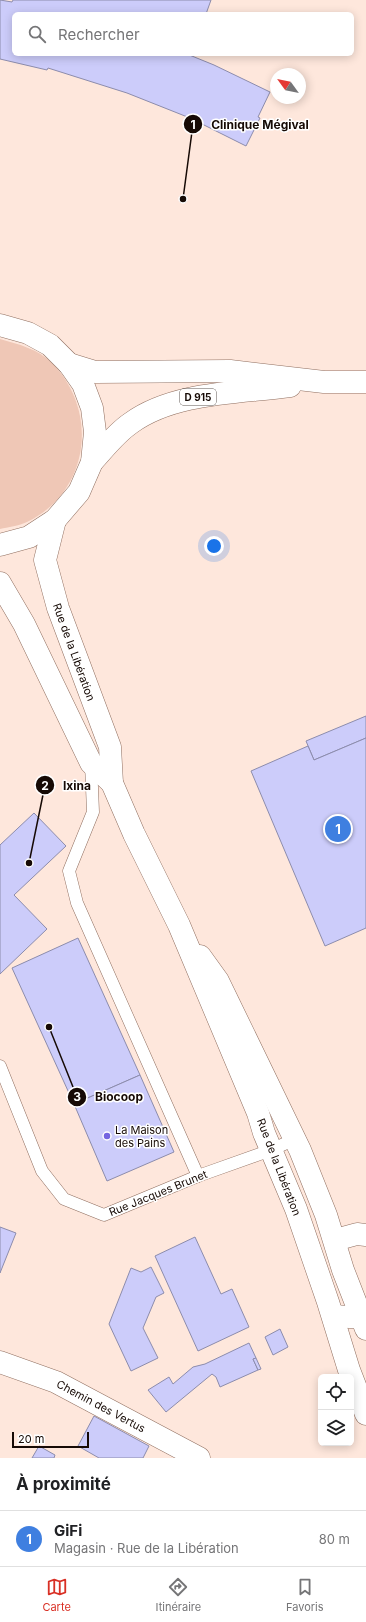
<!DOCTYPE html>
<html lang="fr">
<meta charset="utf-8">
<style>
body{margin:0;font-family:Inter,sans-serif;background:#f6f6f6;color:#202124}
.controls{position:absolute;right:12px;bottom:12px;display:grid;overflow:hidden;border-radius:6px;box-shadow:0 2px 10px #0003}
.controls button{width:36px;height:36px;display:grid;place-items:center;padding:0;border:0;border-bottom:1px solid #e0e0e0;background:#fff;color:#202124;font:20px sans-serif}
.compass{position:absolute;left:270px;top:68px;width:36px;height:36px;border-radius:50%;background:#fff;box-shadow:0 2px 10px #0003;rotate:303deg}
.scale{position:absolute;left:12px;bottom:10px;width:77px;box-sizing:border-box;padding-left:4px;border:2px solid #160a05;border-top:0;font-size:11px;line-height:14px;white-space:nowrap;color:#160a05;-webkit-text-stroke:3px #fff;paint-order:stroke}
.you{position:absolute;left:214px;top:546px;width:14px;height:14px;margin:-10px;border:3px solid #fff;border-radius:50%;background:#1a73e8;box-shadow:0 0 0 6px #1a73e833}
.badge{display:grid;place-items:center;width:26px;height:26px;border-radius:50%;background:#d93025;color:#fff;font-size:13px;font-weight:700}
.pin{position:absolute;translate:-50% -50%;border:2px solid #fff;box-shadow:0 1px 4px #0006}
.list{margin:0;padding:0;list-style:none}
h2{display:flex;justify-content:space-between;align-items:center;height:52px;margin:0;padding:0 16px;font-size:17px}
h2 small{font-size:13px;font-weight:400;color:#757577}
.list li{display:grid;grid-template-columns:26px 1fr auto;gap:12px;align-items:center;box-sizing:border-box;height:56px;padding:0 16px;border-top:1px solid #e0e0e0}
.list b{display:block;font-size:15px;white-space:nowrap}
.list p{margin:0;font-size:13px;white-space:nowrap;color:#757577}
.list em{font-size:13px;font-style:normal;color:#757577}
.icon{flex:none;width:22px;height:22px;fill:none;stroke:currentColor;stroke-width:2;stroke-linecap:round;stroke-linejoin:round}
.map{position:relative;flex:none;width:366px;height:1458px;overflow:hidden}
.search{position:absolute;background:#fff;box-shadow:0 2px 10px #0003;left:12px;right:12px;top:12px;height:44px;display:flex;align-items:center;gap:10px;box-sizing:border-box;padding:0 14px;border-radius:6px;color:#757577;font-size:15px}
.sheet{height:108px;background:#fff}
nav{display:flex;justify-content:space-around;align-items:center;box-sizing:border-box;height:56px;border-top:1px solid #e0e0e0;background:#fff;font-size:11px;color:#757577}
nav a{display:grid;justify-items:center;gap:2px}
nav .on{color:#d93025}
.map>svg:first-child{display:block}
.green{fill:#efc7b6}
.building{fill:#ccccfa;stroke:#8c8cac}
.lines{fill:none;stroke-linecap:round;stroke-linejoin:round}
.lane-casing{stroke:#906f60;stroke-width:13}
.street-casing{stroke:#906f60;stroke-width:23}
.secondary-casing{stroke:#906f60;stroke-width:23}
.primary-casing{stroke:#906f60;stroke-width:23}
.lane{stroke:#fff;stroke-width:12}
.street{stroke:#fff;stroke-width:22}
.secondary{stroke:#fff;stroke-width:22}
.primary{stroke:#fff;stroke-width:22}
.poi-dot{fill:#7565e0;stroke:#fff;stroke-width:1.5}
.labels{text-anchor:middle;stroke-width:3;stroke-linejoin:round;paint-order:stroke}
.shield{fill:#fff;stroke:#5c5450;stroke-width:1}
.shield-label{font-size:10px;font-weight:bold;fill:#160a05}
.street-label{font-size:11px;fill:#160a05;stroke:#fff}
.poi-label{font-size:11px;fill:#160a05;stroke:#fff;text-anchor:start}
.leader{fill:none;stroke:#160a05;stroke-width:1.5}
.callout-dot{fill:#160a05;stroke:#fff;stroke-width:1.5}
.mark-label{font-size:12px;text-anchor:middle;font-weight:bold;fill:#fff}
.callout-label{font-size:12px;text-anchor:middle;font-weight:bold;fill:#160a05;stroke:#fff;stroke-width:3;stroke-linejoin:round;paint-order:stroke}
</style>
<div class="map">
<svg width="366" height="1458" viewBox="0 0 366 1458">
<rect width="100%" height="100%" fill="#fee7dc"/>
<path class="green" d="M0 339C18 344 38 349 52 363 100 412 89 492 27 522 19 526 8 527 0 529Z"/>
<g class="building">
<polygon points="0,0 12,2 13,0 211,0 206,14 14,14 14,54 187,54 214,65 270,92 258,117 260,118 246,146 190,118 127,93 48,68 47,70 0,59"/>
<polygon points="366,716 366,738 314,760 306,741"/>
<polygon points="366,738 366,928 325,946 251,771 308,746 314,760"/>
<polygon points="34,813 66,846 14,895 47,929 0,974 0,845"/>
<polygon points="78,938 140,1075 74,1104 12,968"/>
<polygon points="140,1075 174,1152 107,1181 74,1104"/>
<polygon points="0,1227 16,1233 0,1273"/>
<polygon points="195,1237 221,1294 232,1289 249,1327 198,1351 155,1256"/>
<polygon points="151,1267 164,1293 156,1297 143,1328 158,1358 131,1371 109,1324 131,1268 141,1272"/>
<polygon points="280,1329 288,1347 273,1355 265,1337"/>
<polygon points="249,1343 256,1358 253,1359 258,1370 220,1387 216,1377 212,1374 166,1412 148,1390 169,1377 173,1384 193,1367 205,1364"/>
<polygon points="256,1358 261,1369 258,1370 253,1359"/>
<polygon points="94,1416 149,1446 143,1458 99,1458 78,1446"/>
<polygon points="39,1446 55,1455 54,1458 32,1458"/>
</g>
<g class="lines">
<defs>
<g id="lane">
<polyline points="91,763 93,812 69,871 77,903 198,1176"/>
<polyline points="0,1066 42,1171 64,1199 104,1215 198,1176 271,1150 295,1139"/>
</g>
<g id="street">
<polyline points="335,1240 357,1234 366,1235"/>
<polyline points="333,1316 366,1318"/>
<polyline points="0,1362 56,1382 199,1458"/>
</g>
<g id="secondary">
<polyline points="55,520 45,560 58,608 110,747 112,783 134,834 179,925 258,1113 264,1133 296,1209 328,1302 349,1370 366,1414"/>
<polyline points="0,583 24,624 91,763 112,783"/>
<polyline points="200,956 218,981 300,1150 326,1215 343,1270 366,1329"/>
</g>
<g id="primary">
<polyline points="0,325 28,333 50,345 69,364 83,384 92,408 95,432 92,462 79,492 55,520 29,537 0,545"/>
<polyline points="69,364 95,372 230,371 324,382 366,382"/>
<path d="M92 462C104 449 116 433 131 423 174 392 238 393 290 386"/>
</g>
</defs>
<use href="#lane" class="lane-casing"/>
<use href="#street" class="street-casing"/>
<use href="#secondary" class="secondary-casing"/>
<use href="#primary" class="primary-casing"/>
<use href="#lane" class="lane"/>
<use href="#street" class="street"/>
<use href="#secondary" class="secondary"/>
<use href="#primary" class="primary"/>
</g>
<circle class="poi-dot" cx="107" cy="1136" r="4"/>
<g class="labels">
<rect class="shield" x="180" y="389" width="36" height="16" rx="3"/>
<g class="shield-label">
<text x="198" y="401">D 915</text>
</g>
<g class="street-label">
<text transform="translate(74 652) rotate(70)" y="4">Rue de la Libération</text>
<text transform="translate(279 1167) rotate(69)" y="4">Rue de la Libération</text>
<text transform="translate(158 1193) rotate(-22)" y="4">Rue Jacques Brunet</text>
<text transform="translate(101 1406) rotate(28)" y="4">Chemin des Vertus</text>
</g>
<g class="poi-label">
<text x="115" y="1134">La Maison<tspan x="115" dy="13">des Pains</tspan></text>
</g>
</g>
<path class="leader" d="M183 199L193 124M29 863L45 785M49 1027L77 1097"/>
<g class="callout-dot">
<circle cx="183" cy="199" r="4"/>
<circle cx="29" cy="863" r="4"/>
<circle cx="49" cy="1027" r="4"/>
<circle cx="193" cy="124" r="10"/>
<circle cx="45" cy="785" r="10"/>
<circle cx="77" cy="1097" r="10"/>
</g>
<g class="mark-label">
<text x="193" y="129">1</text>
<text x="45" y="790">2</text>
<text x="77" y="1101">3</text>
</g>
<g class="callout-label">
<text x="260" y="129">Clinique Mégival</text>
<text x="77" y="790">Ixina</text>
<text x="119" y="1101">Biocoop</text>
</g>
</svg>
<div class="controls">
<button><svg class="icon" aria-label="locate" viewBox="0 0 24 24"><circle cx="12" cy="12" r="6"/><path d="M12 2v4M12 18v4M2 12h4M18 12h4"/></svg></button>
<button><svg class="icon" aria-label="layers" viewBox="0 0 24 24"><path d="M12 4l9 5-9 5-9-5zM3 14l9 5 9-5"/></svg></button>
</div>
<svg class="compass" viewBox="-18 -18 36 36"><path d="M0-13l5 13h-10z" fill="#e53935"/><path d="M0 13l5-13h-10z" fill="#757577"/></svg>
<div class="scale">20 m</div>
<div class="you"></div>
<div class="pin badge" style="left:338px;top:829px;background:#3f7fe0">1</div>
<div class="search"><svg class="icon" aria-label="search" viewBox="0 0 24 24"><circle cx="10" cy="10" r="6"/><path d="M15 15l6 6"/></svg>Rechercher</div>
</div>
<section class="sheet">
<h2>À proximité<small></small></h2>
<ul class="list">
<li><span class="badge" style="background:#3f7fe0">1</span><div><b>GiFi</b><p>Magasin · Rue de la Libération</p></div><em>80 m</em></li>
</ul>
</section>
<nav>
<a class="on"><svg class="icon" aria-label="map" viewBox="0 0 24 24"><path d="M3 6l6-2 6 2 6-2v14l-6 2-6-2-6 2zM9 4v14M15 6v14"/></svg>Carte</a>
<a><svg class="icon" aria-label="directions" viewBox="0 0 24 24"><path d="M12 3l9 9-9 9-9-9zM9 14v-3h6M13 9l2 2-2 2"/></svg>Itinéraire</a>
<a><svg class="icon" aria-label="saved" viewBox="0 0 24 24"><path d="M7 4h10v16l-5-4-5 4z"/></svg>Favoris</a>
</nav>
